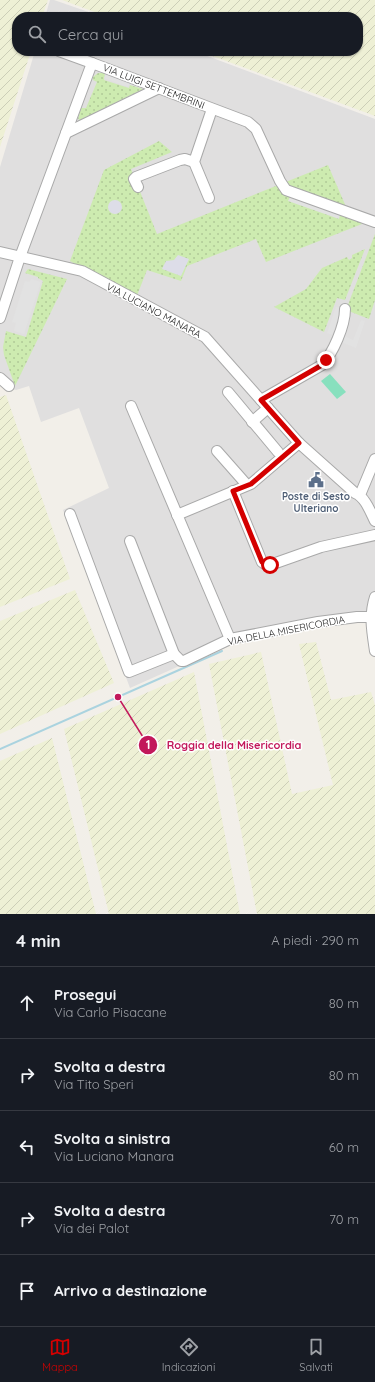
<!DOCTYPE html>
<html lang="it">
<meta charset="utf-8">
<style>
body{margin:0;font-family:Quicksand,sans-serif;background:#242831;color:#f1f3f6}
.stop{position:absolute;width:12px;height:12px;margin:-9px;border:3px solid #d40000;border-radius:50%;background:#fff}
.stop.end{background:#d40000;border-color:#fff;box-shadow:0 1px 4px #0008}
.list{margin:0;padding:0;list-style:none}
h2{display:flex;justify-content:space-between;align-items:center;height:52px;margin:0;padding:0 16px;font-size:17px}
h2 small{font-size:13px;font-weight:400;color:#9ea1a6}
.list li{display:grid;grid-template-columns:26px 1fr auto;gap:12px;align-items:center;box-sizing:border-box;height:72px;padding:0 16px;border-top:1px solid #363941}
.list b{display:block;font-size:15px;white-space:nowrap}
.list p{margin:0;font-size:13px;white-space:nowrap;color:#9ea1a6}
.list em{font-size:13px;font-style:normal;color:#9ea1a6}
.icon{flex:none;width:22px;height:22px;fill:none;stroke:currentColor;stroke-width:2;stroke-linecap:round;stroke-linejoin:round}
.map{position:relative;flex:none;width:375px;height:914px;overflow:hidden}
.search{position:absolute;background:#171b24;box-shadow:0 1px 3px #0004;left:12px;right:12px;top:12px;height:44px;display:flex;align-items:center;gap:10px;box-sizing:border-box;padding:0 14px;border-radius:16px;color:#9ea1a6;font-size:15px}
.sheet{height:412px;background:#171b24}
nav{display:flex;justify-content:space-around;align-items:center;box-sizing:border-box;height:56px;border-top:1px solid #363941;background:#171b24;font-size:11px;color:#9ea1a6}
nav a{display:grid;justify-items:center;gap:2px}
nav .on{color:#d40000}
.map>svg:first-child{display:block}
.residential{fill:#e0dfdf}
.farmland{fill:url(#farmland-furrows)}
.grass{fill:url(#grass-dots)}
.pitch{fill:#88e0be}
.parking{fill:#e2e2e2}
.plaza{fill:#dddde8}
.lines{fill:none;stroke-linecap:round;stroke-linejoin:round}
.stream{stroke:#aad3df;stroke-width:2}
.minor-casing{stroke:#a9a9a9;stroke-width:12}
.minor{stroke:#fff;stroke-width:10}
.route{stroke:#d40000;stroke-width:5}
.labels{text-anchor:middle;stroke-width:3;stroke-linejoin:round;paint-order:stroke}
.street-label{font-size:10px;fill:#222;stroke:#fff}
.service-label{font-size:10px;font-weight:bold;fill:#4e5e75;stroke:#fff}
.leader{fill:none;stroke:#c2185b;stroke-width:1.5}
.callout-dot{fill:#c2185b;stroke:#fff;stroke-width:1.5}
.mark-label{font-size:12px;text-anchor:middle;font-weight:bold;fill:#fff}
.callout-label{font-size:11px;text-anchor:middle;font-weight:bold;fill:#c2185b;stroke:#fff;stroke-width:3;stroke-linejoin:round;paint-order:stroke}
</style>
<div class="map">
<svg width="375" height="914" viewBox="0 0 375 914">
<defs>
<pattern id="farmland-furrows" width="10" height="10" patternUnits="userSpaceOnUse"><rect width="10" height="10" fill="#eef0d5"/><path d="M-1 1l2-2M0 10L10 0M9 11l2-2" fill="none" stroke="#ccceb7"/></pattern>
<pattern id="grass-dots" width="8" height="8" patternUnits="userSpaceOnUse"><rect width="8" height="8" fill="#cdebb0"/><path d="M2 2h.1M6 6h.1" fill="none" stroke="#b0c997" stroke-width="1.8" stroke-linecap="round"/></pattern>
</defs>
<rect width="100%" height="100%" fill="#f2efe9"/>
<g class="residential">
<polygon points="50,0 54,0 103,17 45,17"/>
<polygon points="35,51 194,51 375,119 375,617 233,642 130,688 63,510 109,488 79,408 41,422 29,386 16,390 0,386 0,167"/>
</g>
<g class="farmland">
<polygon points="0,0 48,0 42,17 17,17 17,51 31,51 0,147"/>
<polygon points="62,0 375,0 375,116 199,51 358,51 358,17 108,17"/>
<polygon points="6,395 70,579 0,607 0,397"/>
<polygon points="75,590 114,683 0,734 0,621"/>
<polygon points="316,642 331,700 371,692 375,705 375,914 257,914 209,664 261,652 292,794 333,785 299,644"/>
<polygon points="194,672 240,914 109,914 64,729"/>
<polygon points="52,738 96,914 0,914 0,761"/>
</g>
<g class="grass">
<polygon points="98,73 105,73 104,80 129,88 130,85 143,89 80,120 78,119 81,108 86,108 97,82 93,80 93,77"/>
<polygon points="159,141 172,152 131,169 157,234 328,165 347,209 362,224 266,262 256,239 187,266 181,281 147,270 136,298 70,261 104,170"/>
<polygon points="375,234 375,300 369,319 346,310"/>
<polygon points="365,249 345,300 337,298 324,332 274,307 306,289 322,268 347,257 349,260 352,258 352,255"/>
<polygon points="28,269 67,279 15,386 4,355 3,347 6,331 26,337 43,281 38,278 38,277 25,273"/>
</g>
<polygon class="pitch" points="330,374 346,392 337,399 321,381"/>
<g class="parking">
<polygon points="106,74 130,83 128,87 104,78"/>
<polygon points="290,197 340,215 339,219 288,201"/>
<polygon points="31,279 41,282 24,334 14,331 16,323 12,322 25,281 29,282"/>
<polygon points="336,307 342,308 332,335 327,333"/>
<polygon points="361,320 365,321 356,348 339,341 342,335 353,340"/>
</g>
<g class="plaza">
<circle cx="115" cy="207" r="7"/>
<polygon points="178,255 189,259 181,276 162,269 166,261 174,260"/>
</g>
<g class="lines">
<polyline class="stream" points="0,749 222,651"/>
<defs>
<g id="minor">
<polyline points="59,51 92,63"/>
<polyline points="66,133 159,88"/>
<polyline points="138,187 134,179 136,177 180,160 185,159 194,162"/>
<polyline points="209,198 194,162 212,109"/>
<path d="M0 252 82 271 205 337 299 443 355 493C365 497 370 511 375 521"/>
<polyline points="0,318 20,257 92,63 248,122 256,129 280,181 286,190 375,222"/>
<polyline points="0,378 9,386"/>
<polyline points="228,392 278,452"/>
<path d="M261 400 322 365C333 353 345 326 345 309"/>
<polyline points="131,406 230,639"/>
<polyline points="252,422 268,408"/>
<polyline points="217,451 247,485"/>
<polyline points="233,491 262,562 266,565 270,565 321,547 375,535"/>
<polyline points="360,495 375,459"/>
<polyline points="70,514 129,672 174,654 181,661 184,661 230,639 318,622 357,617 371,617"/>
<polyline points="177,515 251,484 299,443"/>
<polyline points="130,541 174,654"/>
<path d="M375 597C369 616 372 631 375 651"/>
</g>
</defs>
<use href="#minor" class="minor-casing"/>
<use href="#minor" class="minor"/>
</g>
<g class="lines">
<polyline class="route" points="270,565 266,565 262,562 233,491 251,484 299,443 261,400 322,365 326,360"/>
</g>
<defs>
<symbol id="civic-bare" viewBox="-9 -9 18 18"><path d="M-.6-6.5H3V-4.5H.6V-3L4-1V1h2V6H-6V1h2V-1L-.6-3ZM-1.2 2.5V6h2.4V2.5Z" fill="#5c6f8a" stroke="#fff" stroke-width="2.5" paint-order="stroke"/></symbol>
</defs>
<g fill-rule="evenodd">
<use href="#civic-bare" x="305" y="469" width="22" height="22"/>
</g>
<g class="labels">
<g class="street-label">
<text transform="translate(154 86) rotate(21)" y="4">VIA LUIGI SETTEMBRINI</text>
<text transform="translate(154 310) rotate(28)" y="4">VIA LUCIANO MANARA</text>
<text transform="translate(286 630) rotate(-11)" y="4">VIA DELLA MISERICORDIA</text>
</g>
<g class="service-label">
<text x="316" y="500">Poste di Sesto<tspan x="316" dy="12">Ulteriano</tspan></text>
</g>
</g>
<path class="leader" d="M118 697L148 745"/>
<g class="callout-dot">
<circle cx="118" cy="697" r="4"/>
<circle cx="148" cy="745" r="10"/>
</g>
<g class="mark-label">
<text x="148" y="749">1</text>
</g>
<g class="callout-label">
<text x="234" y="749">Roggia della Misericordia</text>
</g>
</svg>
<div class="stop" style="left:270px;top:565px"></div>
<div class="stop end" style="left:326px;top:360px"></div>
<div class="search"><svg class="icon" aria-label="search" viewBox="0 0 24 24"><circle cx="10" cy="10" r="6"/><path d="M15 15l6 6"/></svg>Cerca qui</div>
</div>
<section class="sheet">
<h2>4 min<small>A piedi · 290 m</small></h2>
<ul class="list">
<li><svg class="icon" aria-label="ahead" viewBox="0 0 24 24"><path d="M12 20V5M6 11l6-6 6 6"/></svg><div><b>Prosegui</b><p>Via Carlo Pisacane</p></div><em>80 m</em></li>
<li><svg class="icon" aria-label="right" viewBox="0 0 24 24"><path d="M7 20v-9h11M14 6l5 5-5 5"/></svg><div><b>Svolta a destra</b><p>Via Tito Speri</p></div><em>80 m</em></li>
<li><svg class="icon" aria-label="left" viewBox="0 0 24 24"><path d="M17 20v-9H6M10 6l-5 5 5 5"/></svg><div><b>Svolta a sinistra</b><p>Via Luciano Manara</p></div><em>60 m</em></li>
<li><svg class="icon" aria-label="right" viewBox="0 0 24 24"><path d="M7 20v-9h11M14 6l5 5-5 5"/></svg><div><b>Svolta a destra</b><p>Via dei Palot</p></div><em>70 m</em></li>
<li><svg class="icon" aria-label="arrive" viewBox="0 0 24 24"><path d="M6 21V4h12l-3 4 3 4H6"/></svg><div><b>Arrivo a destinazione</b></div></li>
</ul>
</section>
<nav>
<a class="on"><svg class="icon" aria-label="map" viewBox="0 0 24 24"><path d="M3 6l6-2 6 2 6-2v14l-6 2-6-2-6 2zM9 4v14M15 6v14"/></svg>Mappa</a>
<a><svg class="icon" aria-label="directions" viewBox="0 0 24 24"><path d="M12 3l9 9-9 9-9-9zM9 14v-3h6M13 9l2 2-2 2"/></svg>Indicazioni</a>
<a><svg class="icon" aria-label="saved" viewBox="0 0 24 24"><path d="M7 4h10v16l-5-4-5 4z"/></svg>Salvati</a>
</nav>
